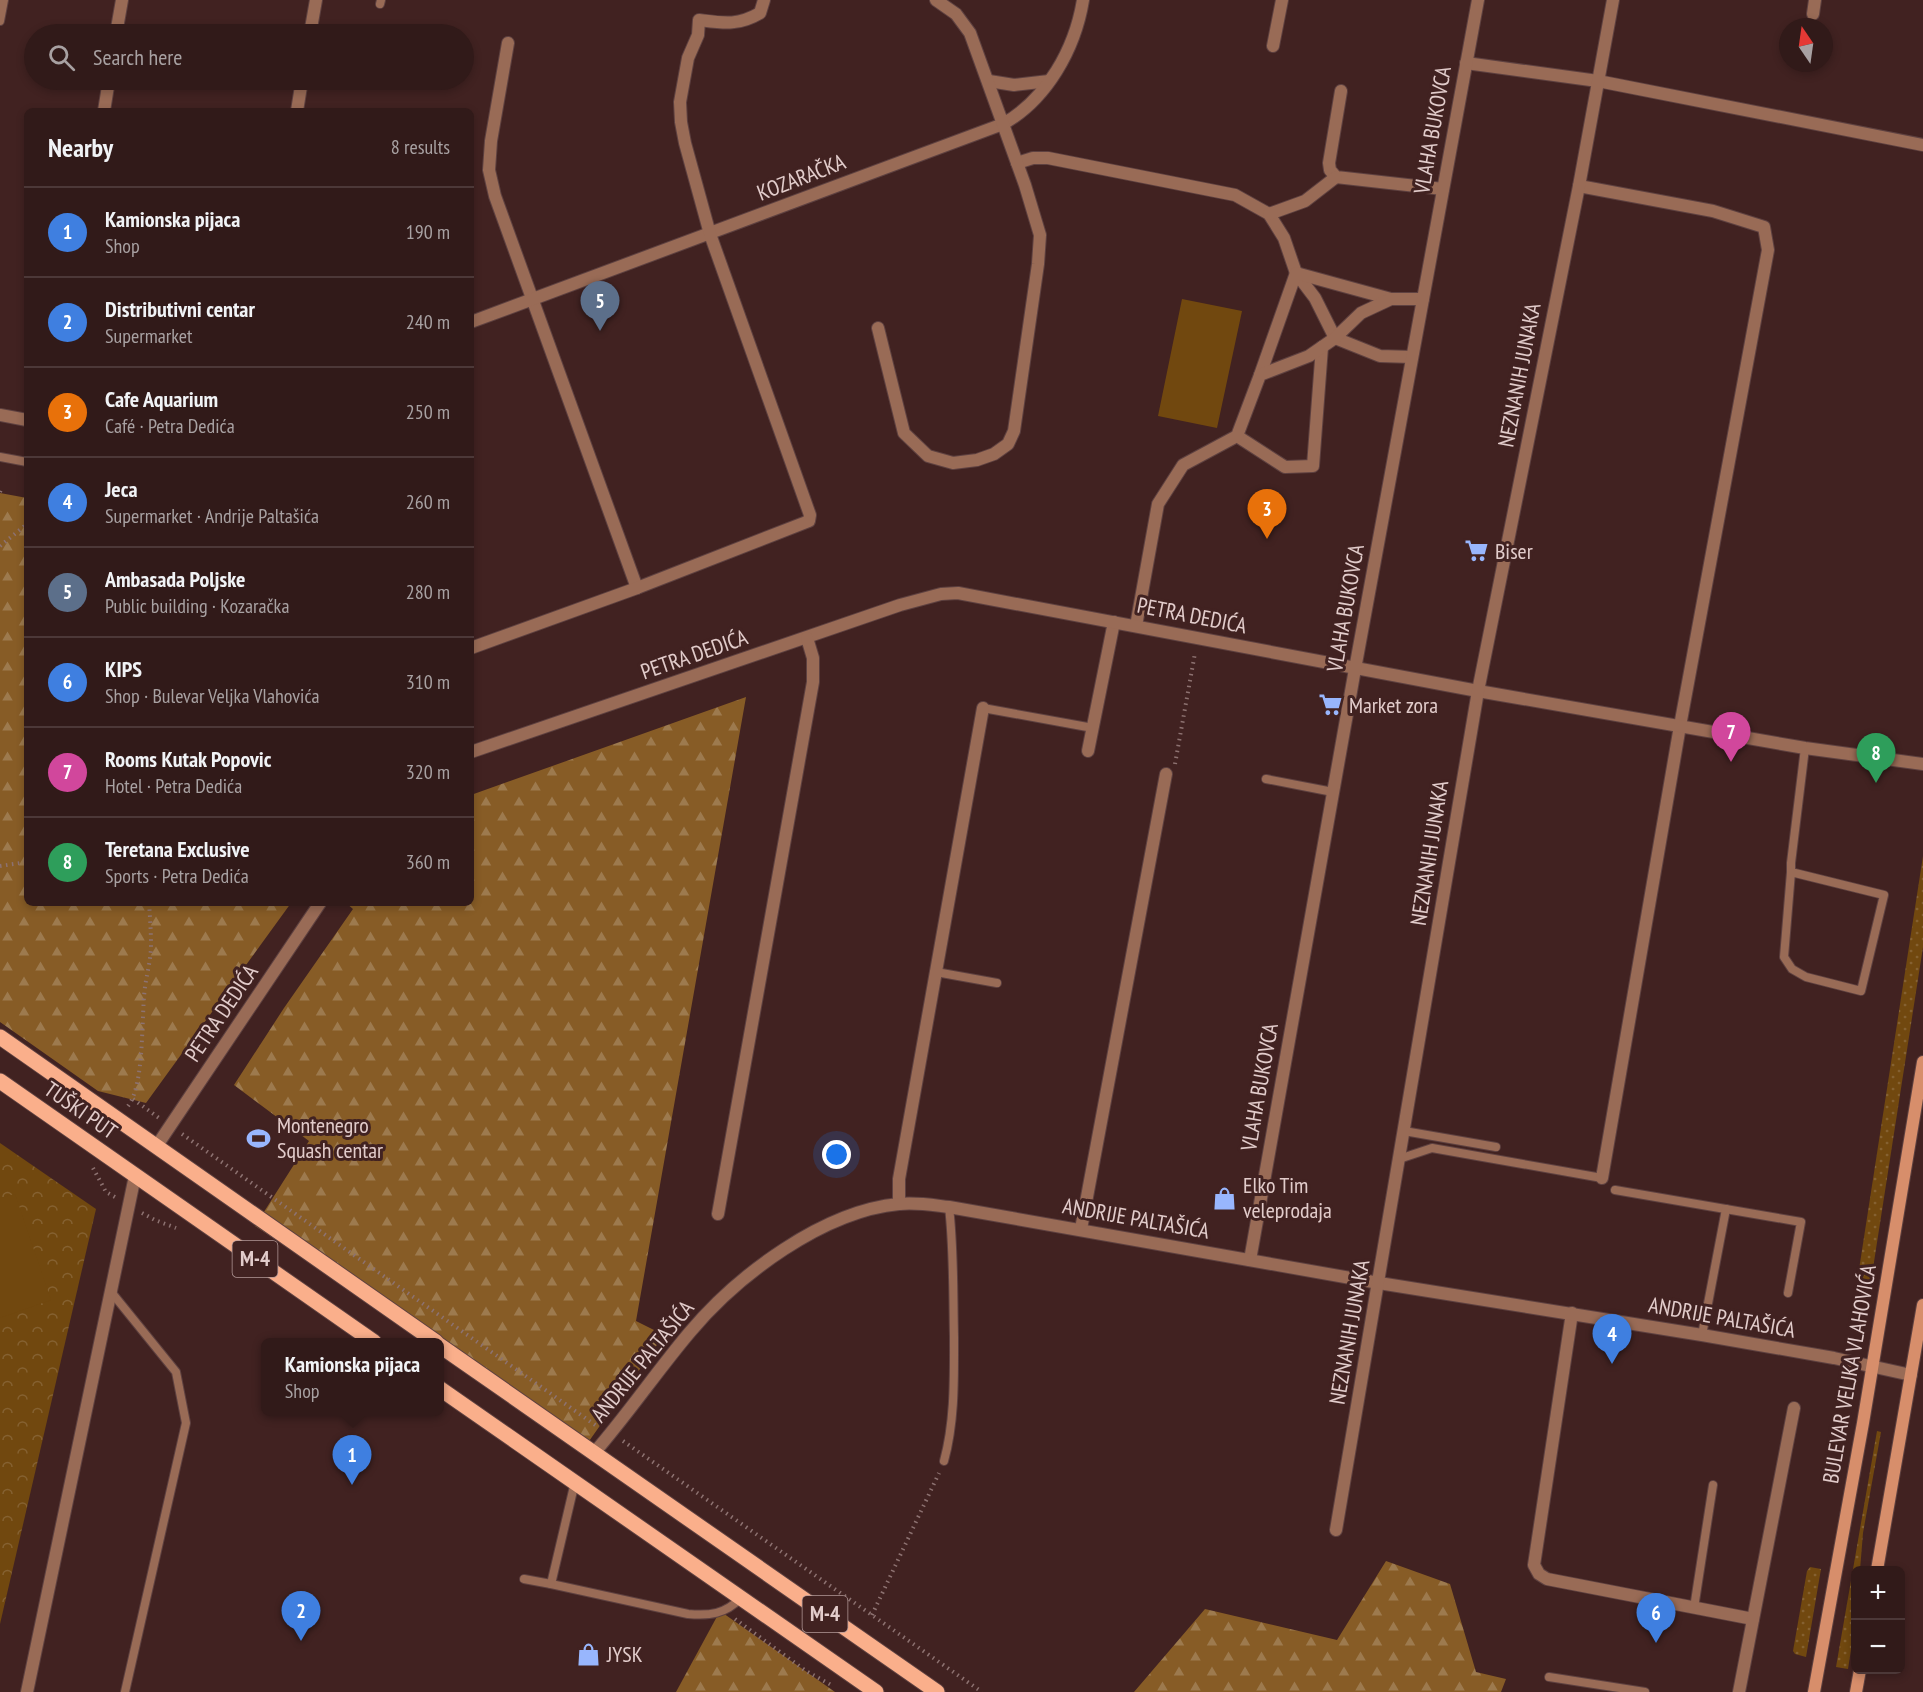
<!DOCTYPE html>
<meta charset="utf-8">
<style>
body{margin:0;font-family:"PT Sans Narrow",sans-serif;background:#392322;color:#f1f3f6}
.controls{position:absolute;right:18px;bottom:18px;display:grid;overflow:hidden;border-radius:9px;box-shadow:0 3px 9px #0003}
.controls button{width:54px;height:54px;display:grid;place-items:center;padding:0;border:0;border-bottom:2px solid #4c3838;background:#311a19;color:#f1f3f6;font:30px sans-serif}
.compass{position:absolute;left:1779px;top:18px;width:54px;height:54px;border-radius:50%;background:#311a19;box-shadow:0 3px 9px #0003;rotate:347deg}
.you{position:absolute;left:837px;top:1155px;width:21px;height:21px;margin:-15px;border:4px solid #fff;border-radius:50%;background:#1a73e8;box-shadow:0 0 0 9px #1a73e833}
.badge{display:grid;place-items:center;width:39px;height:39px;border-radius:50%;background:#1a73e8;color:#fff;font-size:20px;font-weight:700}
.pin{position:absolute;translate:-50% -50px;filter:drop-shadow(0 2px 3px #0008)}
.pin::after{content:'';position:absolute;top:32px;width:21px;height:18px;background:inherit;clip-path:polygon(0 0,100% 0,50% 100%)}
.popup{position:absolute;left:261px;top:1338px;width:183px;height:78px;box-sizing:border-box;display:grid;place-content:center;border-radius:9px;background:#311a19;filter:drop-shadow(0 2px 4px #0005);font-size:20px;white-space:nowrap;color:#a8a1a2}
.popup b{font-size:22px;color:#f1f3f6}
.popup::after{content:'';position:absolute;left:50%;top:100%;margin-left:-12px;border:12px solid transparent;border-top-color:#311a19}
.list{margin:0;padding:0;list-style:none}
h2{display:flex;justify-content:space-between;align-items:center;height:78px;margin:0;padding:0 24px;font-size:26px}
h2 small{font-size:20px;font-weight:400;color:#a8a1a2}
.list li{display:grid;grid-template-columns:39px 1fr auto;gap:18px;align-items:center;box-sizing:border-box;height:90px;padding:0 24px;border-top:2px solid #4c3838}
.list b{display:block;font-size:22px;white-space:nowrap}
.list p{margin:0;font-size:20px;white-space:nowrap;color:#a8a1a2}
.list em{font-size:20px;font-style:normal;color:#a8a1a2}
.icon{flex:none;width:33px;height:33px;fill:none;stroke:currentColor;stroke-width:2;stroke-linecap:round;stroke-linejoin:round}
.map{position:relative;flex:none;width:1923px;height:1692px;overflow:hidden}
.search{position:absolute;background:#311a19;box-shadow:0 3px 9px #0003;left:24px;top:24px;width:450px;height:66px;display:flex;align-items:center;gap:15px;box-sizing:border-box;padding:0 21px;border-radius:33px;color:#a8a1a2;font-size:22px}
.panel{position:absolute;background:#311a19;box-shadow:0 3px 9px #0003;left:24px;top:108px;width:450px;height:798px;border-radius:9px}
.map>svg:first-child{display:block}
.grass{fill:url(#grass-dots)}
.forest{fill:url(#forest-firs)}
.park{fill:url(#park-crowns)}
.garden{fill:#71480f}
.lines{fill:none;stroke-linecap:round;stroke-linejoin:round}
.lane-casing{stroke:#5e4140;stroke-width:10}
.street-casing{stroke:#5e4140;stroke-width:14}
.secondary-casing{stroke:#5e4140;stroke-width:14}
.primary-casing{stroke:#5e4140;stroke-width:17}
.path{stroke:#8d7271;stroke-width:4;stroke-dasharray:1.5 4.5;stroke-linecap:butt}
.lane{stroke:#996b56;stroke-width:8}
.street{stroke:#996b56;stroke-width:12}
.secondary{stroke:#d78e6b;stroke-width:12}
.primary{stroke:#faaf8b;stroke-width:15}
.labels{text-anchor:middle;stroke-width:6;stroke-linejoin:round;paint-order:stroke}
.shield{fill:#412221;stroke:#b29998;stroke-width:1.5}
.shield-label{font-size:21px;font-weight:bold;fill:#e2cccb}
.street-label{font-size:22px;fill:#e2cccb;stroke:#412221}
.poi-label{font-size:22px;fill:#e2cccb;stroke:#412221;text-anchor:start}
</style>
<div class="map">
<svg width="1923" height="1692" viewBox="0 0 1923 1692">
<defs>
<pattern id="grass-dots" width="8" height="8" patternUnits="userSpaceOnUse" patternTransform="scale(1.5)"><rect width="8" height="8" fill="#71480f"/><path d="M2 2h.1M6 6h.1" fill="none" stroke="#856131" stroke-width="1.8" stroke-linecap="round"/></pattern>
<pattern id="forest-firs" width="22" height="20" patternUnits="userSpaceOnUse" patternTransform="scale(1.5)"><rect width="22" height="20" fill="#875c26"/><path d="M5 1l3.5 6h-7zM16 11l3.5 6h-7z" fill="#9d7a4e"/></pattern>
<pattern id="park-crowns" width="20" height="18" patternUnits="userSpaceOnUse" patternTransform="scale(1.5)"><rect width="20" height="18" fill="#71480f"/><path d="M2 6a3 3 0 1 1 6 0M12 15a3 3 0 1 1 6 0" fill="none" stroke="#856131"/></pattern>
</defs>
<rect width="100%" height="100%" fill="#412221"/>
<g class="grass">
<polygon points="1923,856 1923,947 1869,1294 1858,1293 1856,1289"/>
<polygon points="1877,1431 1881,1432 1863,1533 1860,1570 1856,1570 1855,1624 1848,1669 1836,1667"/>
<polygon points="1810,1567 1821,1569 1806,1657 1795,1654 1793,1651 1807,1571"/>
</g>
<g class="forest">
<polygon points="0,493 27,498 27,903 291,903 146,1103 98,1091 0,1022"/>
<polygon points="746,697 636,1321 664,1335 587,1444 255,1226 309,1141 234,1085 284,1008 353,909 346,903 471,903 471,795"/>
<polygon points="1386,1561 1450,1584 1476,1672 1506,1679 1501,1692 1134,1692 1205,1609 1337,1640"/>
<polygon points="720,1611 835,1692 676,1692"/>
</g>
<polygon class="park" points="0,1143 96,1209 0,1624"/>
<g class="garden">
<polygon points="1182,299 1242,311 1217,428 1158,416"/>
<polygon points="15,1194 51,1300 0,1318 0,1198"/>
</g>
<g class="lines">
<defs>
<g id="lane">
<polyline points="380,4 381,0"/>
<polyline points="0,21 4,0"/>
<polyline points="0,457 27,462"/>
<polyline points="983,708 1093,728"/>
<polyline points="1266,779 1333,792"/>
<polyline points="1791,872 1784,957 1792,969 1806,977 1861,991 1884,895 1791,872 1791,863 1805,748"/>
<polyline points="936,972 997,983"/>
<polyline points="1404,1131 1496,1147"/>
<polyline points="1399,1159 1432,1148 1602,1178"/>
<polyline points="1615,1190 1801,1222 1788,1293"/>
<polyline points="112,1293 176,1372 186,1423 125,1692"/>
<polyline points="1702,1335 1726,1209"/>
<path d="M944 1461C955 1421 954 1378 954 1337 953 1293 954 1250 949 1207"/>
<path d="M575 1482 551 1584 688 1614C710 1616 725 1614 741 1598"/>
<polyline points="524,1579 551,1584"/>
<polyline points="1694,1608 1713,1485"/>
<polyline points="1549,1677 1645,1692"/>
</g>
<g id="street">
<polyline points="1813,14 1815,0"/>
<polyline points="116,34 122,0"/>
<polyline points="310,34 316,0"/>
<polyline points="508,43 491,141 489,170 495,196 637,588"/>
<polyline points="1273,46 1282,0"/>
<polyline points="1466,63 1598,81 1923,145"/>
<polyline points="989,81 1014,85 1049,81"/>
<polyline points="1341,91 1329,163 1330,170 1336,177 1443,189"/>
<polyline points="104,111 109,80"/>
<polyline points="297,111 302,80"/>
<polyline points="1017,163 1033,158 1048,158 1235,195 1269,214 1284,238 1296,273 1315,298 1335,338 1380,356 1412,357"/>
<polyline points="1579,186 1713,211 1764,227 1768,250 1680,726 1602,1178"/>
<polyline points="1269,214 1305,201 1336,177"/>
<path d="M471 322 1003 124C1047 99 1075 49 1083 0"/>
<polyline points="878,328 904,433 928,456 953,463 977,460 994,454 1008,444 1014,431 1038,264 1040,235 1025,185 970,33 956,14 936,0"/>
<polyline points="1260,375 1296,273 1391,299"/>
<polyline points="0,415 27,420"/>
<polyline points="1237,436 1285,467 1313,466 1322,347"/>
<polyline points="1136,626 1158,504 1183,465 1237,436 1260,375 1309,356 1335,338 1361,313 1391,299 1423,299"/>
<path d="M471 648 637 588 809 521 810 515 710 234 685 143 681 122 680 102 688 58 698 35 699 20C723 23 738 26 760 13L764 0"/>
<polyline points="1088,751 1114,622"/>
<polyline points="471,752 900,605 941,594 958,593 1478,691 1805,748 1923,764"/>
<polyline points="156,1147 320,903"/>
<polyline points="899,1204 899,1179 983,708"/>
<polyline points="718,1214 813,682 813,658 807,638"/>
<polyline points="1081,1229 1166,774"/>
<polyline points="1250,1260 1355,669 1478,0"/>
<polyline points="1572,1313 1534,1565 1539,1574 1547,1579 1753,1619"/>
<path d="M594 1453C628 1414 657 1371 690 1332 738 1275 823 1211 899 1204 916 1202 932 1205 949 1207L1379 1283 1702 1335 1834 1358 1911 1375"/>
<polyline points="1336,1530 1478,691 1579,186 1613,0"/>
<polyline points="27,1692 135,1176"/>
<polyline points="1739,1692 1794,1408"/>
</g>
<g id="secondary">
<polyline points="1877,1570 1923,1305"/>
<polyline points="1814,1692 1863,1423 1923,1062"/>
<polyline points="1856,1692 1860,1670"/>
</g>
<g id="primary">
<polyline points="0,1037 436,1342"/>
<polyline points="0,1081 374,1342"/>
<polyline points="439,1345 937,1692"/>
<polyline points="439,1388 876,1692"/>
</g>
</defs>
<use href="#lane" class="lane-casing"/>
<use href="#street" class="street-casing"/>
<use href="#secondary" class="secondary-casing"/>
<use href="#primary" class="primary-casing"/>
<g class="path">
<polyline points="0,492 1,489"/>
<polyline points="0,546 27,524"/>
<polyline points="1175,764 1195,653"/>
<polyline points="0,866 27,862"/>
<polyline points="133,1099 159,1118"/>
<path d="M128 1106C145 1084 141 1017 145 987 147 973 151 959 151 945 151 931 150 917 149 903"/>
<polyline points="182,1134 598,1427"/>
<polyline points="93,1168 106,1192 115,1197"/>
<polyline points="142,1213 155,1220 176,1228"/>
<polyline points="623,1441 982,1692"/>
<polyline points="872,1615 939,1473"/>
<polyline points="735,1619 806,1671 833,1686"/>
</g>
<use href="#lane" class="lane"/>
<use href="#street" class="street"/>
<use href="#secondary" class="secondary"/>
<use href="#primary" class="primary"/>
</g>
<defs>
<symbol id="supermarket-bare" viewBox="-9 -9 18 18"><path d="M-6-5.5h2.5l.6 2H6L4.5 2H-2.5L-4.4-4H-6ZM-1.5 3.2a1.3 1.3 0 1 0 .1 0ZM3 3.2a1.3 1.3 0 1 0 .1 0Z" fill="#98b6fd" stroke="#412221" stroke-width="2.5" paint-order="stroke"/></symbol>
<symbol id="stadium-bare" viewBox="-9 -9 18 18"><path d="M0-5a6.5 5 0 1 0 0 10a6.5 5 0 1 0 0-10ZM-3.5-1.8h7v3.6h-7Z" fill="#98b6fd" stroke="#412221" stroke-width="2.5" paint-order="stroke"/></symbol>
<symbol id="shop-bare" viewBox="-9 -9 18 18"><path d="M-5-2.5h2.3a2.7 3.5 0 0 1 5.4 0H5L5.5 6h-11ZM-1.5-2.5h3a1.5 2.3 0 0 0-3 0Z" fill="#98b6fd" stroke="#412221" stroke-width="2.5" paint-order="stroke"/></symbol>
</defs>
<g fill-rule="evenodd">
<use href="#supermarket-bare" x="1460" y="534" width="33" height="33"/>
<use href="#supermarket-bare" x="1314" y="688" width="33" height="33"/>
<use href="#stadium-bare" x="242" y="1122" width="33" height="33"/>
<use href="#shop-bare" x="1208" y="1182" width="33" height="33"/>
<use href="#shop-bare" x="572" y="1638" width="33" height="33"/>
</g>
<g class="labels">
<g class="shield">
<rect x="232.5" y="1241" width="45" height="36" rx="4.5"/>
<rect x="802.5" y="1596" width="45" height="36" rx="4.5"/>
</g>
<g class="shield-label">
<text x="255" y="1266">M-4</text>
<text x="825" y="1621">M-4</text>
</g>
<g class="street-label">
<text transform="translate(1432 130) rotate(-80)" y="8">VLAHA BUKOVCA</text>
<text transform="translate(801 177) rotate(-21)" y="8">KOZARAČKA</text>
<text transform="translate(1519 375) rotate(-79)" y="8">NEZNANIH JUNAKA</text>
<text transform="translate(1345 608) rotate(-80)" y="8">VLAHA BUKOVCA</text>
<text transform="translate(1192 615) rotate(11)" y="8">PETRA DEDIĆA</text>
<text transform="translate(694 654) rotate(-19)" y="8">PETRA DEDIĆA</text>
<text transform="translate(1429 853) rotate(-81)" y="8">NEZNANIH JUNAKA</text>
<text transform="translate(221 1013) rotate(-56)" y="8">PETRA DEDIĆA</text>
<text transform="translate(1259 1087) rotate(-80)" y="8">VLAHA BUKOVCA</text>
<text transform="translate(81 1110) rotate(35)" y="8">TUŠKI PUT</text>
<text transform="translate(1136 1218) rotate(10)" y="8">ANDRIJE PALTAŠIĆA</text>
<text transform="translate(1722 1317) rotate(10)" y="8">ANDRIJE PALTAŠIĆA</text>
<text transform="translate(1349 1332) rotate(-80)" y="8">NEZNANIH JUNAKA</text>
<text transform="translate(642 1361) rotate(-51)" y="8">ANDRIJE PALTAŠIĆA</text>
<text transform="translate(1849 1374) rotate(-80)" y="8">BULEVAR VELJKA VLAHOVIĆA</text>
</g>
<g class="poi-label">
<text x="1495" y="559">Biser</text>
<text x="1349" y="713">Market zora</text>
<text x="277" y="1133">Montenegro<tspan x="277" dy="25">Squash centar</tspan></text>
<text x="1243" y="1193">Elko Tim<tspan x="1243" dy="25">veleprodaja</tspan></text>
<text x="607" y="1662">JYSK</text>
</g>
</g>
</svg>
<div class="controls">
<button>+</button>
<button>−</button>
</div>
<svg class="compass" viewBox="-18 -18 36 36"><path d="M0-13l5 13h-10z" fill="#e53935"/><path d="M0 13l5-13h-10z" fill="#a8a1a2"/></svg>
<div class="you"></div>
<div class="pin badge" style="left:352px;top:1485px;background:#3f7fe0">1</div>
<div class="popup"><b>Kamionska pijaca</b>Shop</div>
<div class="pin badge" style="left:301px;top:1641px;background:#3f7fe0">2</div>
<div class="pin badge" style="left:1267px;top:539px;background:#e8710a">3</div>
<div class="pin badge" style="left:1612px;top:1364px;background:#3f7fe0">4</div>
<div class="pin badge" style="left:600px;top:331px;background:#5c6f8a">5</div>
<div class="pin badge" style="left:1656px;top:1643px;background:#3f7fe0">6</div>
<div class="pin badge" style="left:1731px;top:762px;background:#d1479c">7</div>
<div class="pin badge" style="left:1876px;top:783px;background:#2e9e5b">8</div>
<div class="search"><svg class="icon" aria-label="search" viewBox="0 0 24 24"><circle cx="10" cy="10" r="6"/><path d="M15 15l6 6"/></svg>Search here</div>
<section class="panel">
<h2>Nearby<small>8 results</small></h2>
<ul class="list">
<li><span class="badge" style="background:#3f7fe0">1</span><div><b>Kamionska pijaca</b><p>Shop</p></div><em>190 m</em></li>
<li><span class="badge" style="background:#3f7fe0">2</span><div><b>Distributivni centar</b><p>Supermarket</p></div><em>240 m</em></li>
<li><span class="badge" style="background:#e8710a">3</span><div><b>Cafe Aquarium</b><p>Café · Petra Dedića</p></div><em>250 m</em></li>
<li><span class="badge" style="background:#3f7fe0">4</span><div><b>Jeca</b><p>Supermarket · Andrije Paltašića</p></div><em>260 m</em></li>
<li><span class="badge" style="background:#5c6f8a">5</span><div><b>Ambasada Poljske</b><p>Public building · Kozaračka</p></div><em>280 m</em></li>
<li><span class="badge" style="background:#3f7fe0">6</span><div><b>KIPS</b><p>Shop · Bulevar Veljka Vlahovića</p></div><em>310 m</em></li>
<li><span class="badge" style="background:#d1479c">7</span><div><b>Rooms Kutak Popovic</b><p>Hotel · Petra Dedića</p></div><em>320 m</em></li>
<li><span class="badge" style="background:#2e9e5b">8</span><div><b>Teretana Exclusive</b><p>Sports · Petra Dedića</p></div><em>360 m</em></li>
</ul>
</section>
</div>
